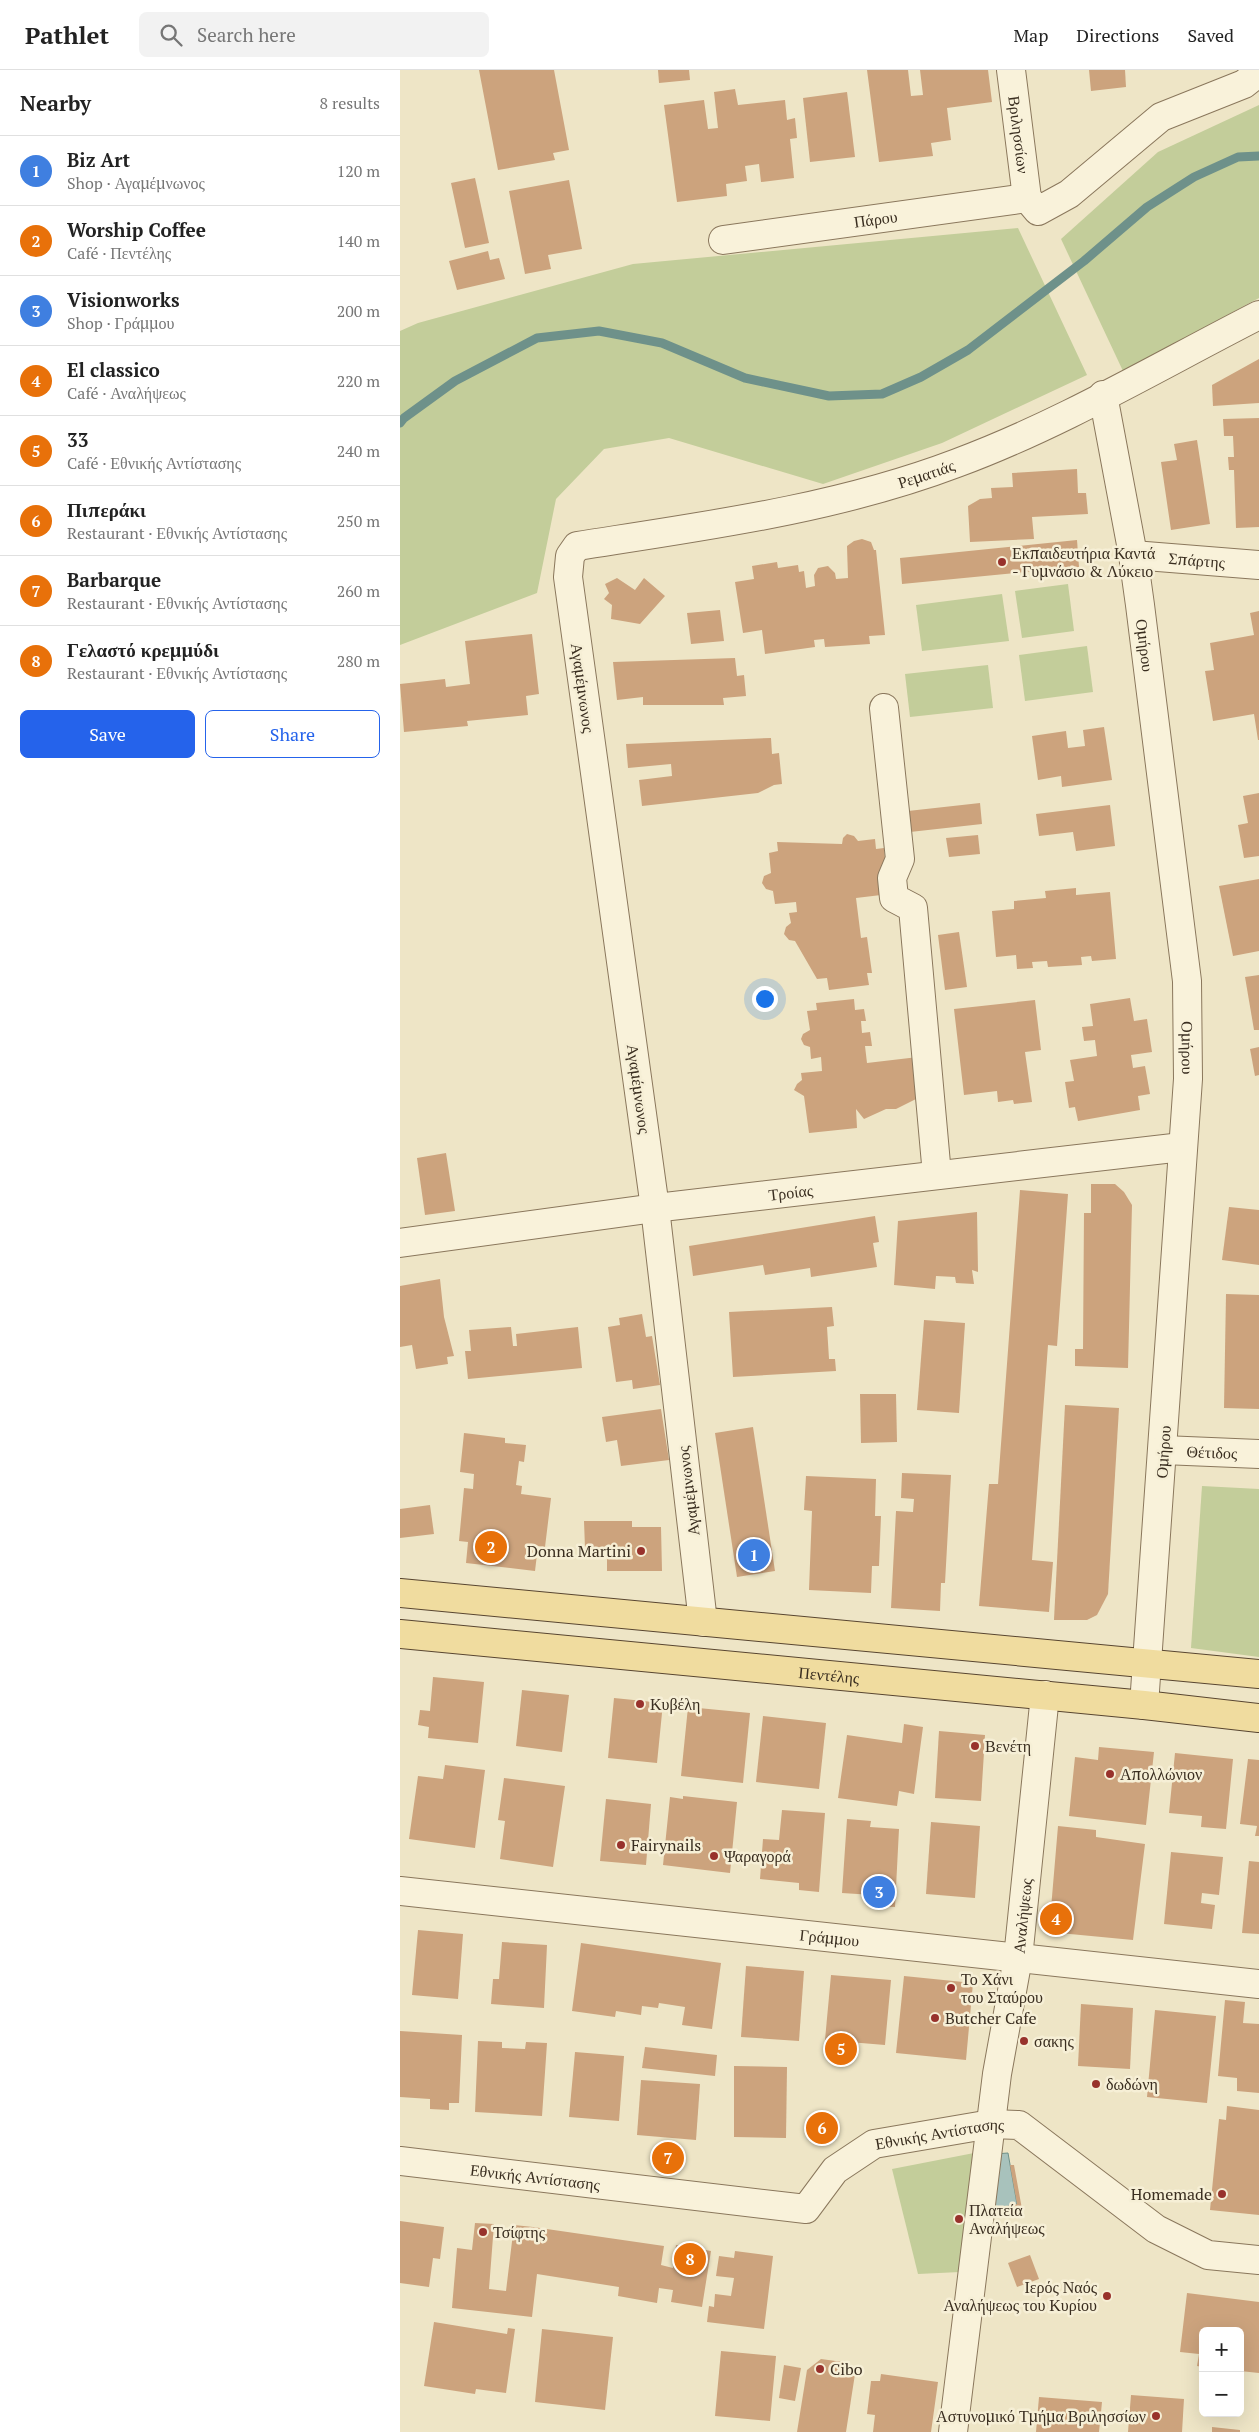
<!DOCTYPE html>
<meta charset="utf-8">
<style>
body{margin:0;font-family:"PT Serif",serif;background:#f2f2f2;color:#222}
.controls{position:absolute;right:15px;bottom:15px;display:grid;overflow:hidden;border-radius:8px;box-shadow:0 5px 20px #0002}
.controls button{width:45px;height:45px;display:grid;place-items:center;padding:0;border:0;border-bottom:1px solid #e0e0e0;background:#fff;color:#222;font:25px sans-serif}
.you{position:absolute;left:364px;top:928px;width:18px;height:18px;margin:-12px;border:4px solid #fff;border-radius:50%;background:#1a73e8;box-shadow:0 0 0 8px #1a73e833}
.badge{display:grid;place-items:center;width:32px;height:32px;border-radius:50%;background:#2563eb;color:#fff;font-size:16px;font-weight:700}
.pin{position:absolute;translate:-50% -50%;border:2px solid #fff;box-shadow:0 1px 5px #0006}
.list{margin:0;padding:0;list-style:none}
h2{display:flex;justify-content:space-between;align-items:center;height:65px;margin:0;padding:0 20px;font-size:21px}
h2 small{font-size:16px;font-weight:400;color:#767676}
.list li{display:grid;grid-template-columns:32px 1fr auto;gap:15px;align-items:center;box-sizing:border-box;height:70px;padding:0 20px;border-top:1px solid #e0e0e0}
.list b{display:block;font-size:19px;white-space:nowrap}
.list p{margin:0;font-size:16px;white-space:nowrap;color:#767676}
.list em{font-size:16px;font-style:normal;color:#767676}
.actions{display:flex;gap:10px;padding:15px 20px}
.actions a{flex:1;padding:11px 0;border:1px solid #2563eb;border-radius:8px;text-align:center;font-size:18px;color:#2563eb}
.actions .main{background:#2563eb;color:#fff}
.icon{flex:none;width:28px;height:28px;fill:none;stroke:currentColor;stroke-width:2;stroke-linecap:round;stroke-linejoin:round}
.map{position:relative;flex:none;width:859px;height:2362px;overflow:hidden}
header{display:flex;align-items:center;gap:30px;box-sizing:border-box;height:70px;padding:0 25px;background:#fff;border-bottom:1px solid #e0e0e0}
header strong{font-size:24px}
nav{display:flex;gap:28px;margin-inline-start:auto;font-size:18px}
.search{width:350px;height:45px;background:#f2f2f2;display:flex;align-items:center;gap:12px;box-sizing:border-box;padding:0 18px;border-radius:8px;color:#767676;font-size:19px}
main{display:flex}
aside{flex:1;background:#fff}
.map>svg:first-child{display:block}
.green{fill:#c3cd9a}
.water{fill:#a8c2bc;stroke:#6e918a}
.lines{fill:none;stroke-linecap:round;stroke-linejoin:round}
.stream{stroke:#6e918a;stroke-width:9}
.building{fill:#cca37d}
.minor-casing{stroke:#8a775c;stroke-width:30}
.major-casing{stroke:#584530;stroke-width:30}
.minor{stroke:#f9f2da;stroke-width:28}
.major{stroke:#f0dc9f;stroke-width:28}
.poi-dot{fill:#98322c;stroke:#f6efd6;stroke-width:2}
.labels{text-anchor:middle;stroke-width:5;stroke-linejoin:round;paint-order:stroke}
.street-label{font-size:16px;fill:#3a2e20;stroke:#f6efd6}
.poi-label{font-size:16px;fill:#3a2e20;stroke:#f6efd6;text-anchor:start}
</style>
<header>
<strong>Pathlet</strong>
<div class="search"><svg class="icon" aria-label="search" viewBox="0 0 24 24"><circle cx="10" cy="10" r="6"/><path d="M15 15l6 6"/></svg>Search here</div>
<nav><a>Map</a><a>Directions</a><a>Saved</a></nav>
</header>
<main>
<aside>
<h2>Nearby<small>8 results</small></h2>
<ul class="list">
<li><span class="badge" style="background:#3f7fe0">1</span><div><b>Biz Art</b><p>Shop · Αγαμέμνωνος</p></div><em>120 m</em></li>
<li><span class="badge" style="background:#e8710a">2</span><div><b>Worship Coffee</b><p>Café · Πεντέλης</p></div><em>140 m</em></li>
<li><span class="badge" style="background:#3f7fe0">3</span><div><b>Visionworks</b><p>Shop · Γράμμου</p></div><em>200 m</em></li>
<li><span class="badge" style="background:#e8710a">4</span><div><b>El classico</b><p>Café · Αναλήψεως</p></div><em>220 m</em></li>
<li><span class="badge" style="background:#e8710a">5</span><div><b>33</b><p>Café · Εθνικής Αντίστασης</p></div><em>240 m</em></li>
<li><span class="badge" style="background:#e8710a">6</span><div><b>Πιπεράκι</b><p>Restaurant · Εθνικής Αντίστασης</p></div><em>250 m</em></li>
<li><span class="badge" style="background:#e8710a">7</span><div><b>Barbarque</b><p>Restaurant · Εθνικής Αντίστασης</p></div><em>260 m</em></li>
<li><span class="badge" style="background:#e8710a">8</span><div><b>Γελαστό κρεμμύδι</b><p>Restaurant · Εθνικής Αντίστασης</p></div><em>280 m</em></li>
</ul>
<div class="actions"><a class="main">Save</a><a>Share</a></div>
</aside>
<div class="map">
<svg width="859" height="2362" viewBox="0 0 859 2362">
<rect width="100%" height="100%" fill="#eee5c6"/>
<g class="green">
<polygon points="859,35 859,228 723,301 661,169 758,82"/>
<polygon points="618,158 687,305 542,373 423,414 269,368 204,379 156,429 137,523 0,575 0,261 18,253 233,194"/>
<polygon points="668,514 674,561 622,568 615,521"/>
<polygon points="602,524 609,571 522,581 516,535"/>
<polygon points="687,576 693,622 625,631 619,585"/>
<polygon points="588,595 593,638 510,647 505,604"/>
<polygon points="802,1416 859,1419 859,1587 791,1578"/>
<polygon points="574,2083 560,2202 518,2204 492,2099"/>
</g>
<polygon class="water" points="608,2083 617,2134 588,2140 594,2084"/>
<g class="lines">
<polyline class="stream" points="0,353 4,348 55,311 137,268 199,261 262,273 345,308 429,326 482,324 521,307 568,280 684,191 747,137 794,107 838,87 859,86"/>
</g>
<g class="building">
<polygon points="79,0 154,0 169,80 153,83 155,90 98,100"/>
<polygon points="258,0 289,0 290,10 259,13"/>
<polygon points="467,0 508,0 511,26 523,25 520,0 588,0 592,32 547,38 551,70 531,73 533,86 479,92"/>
<polygon points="689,0 725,0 726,17 691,21"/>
<polygon points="335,19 338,35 385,30 387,50 395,48 397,68 390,69 394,108 361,112 359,94 345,96 347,111 326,114 327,126 277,132 264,35 304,30 308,59 318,58 314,22"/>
<polygon points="447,22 455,87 410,92 403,28"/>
<polygon points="75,108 89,173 65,178 51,113"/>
<polygon points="169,110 182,179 148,185 151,199 125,204 109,121"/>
<polygon points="88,181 90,190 99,188 105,209 57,220 49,191"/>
<polygon points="859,289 859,333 813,336 812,315"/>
<polygon points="859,348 859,457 836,458 834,400 829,400 828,387 834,387 833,366 824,366 823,349"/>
<polygon points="797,370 810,454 771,460 761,392 777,390 774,374"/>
<polygon points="677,399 678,423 686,423 688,444 632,447 634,469 570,472 568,436 580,429 592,428 591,418 613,417 612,403"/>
<polygon points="462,469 471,472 474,480 476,480 485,565 469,566 470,574 425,577 424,569 414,570 415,577 365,584 362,560 343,563 335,512 354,509 352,496 377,492 378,498 398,495 399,502 404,501 406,518 415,516 414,505 418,498 428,496 435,503 436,509 448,508 447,476 454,471"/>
<polygon points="677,470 679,497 502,514 500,488"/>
<polygon points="217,508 235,520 244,508 265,526 240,554 211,549 212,535 204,529 209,523 205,514"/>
<polygon points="320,540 324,571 291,574 287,543"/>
<polygon points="859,541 859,670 858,670 854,644 813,651 805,601 814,600 810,573 854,565 850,543"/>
<polygon points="132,564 139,624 126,626 128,645 67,651 68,656 4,662 0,614 45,609 46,617 70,614 65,571"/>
<polygon points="335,588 337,606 344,605 346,626 323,628 324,635 243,635 243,627 217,630 213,592"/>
<polygon points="704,657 712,710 662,717 661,706 638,710 632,666 666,661 668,678 685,676 683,660"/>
<polygon points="371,668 372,684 379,683 382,714 374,715 358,723 242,736 239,710 272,706 271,694 228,698 226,674"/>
<polygon points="859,723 859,786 844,788 838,755 848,753 843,726"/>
<polygon points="580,733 582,754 510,762 508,741"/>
<polygon points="710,735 715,776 676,781 673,762 639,766 636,744"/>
<polygon points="447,764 454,766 458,771 475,769 476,779 484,778 485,788 489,789 481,825 456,828 461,868 467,867 472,903 467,903 469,915 429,920 427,908 417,909 395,871 389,870 384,864 386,857 391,853 389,843 397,842 396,832 375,834 373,821 366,819 362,813 364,806 371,803 369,783 378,781 377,772 442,774 443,768"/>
<polygon points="578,765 580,784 549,787 546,768"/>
<polygon points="859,809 859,881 833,886 819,816"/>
<polygon points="676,818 676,825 710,822 716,889 692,891 691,886 681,887 682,895 648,897 647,891 632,892 633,898 617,899 616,885 596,887 592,841 614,839 614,831 646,828 645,821"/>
<polygon points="559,862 567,917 545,920 538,865"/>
<polygon points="859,905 859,960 854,960 845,907"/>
<polygon points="730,928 734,951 747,949 752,982 731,985 733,998 745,996 750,1024 738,1026 740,1040 678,1051 675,1037 669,1038 665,1012 674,1011 670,990 697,986 695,970 684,971 682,957 693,956 690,934"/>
<polygon points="454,929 455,940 464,939 466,951 461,951 462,963 470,962 472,976 465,976 467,993 518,987 519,1024 516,1029 496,1039 486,1039 464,1049 456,1039 457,1058 409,1063 404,1026 394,1020 397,1014 402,1010 401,1003 422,1001 421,987 411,989 410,977 404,975 401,969 403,964 410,960 407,941 417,940 416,933"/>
<polygon points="635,930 641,980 625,982 632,1032 614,1034 613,1030 598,1032 597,1021 564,1025 554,939"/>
<polygon points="859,977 859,1005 855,1006 850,979"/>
<polygon points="46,1083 55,1141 25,1145 17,1088"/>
<polygon points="691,1114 715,1114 724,1122 732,1135 728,1298 675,1296 675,1279 683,1279 684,1143 691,1143"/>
<polygon points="620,1120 668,1124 657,1276 648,1275 632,1490 653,1492 649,1542 579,1536 589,1414 598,1414"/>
<polygon points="829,1137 859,1140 859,1195 822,1190"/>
<polygon points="577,1142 578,1202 572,1200 574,1214 556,1213 555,1207 536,1206 535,1219 494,1215 498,1151"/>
<polygon points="475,1146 479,1172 473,1173 477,1197 411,1207 410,1198 365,1205 363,1195 293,1206 289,1176"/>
<polygon points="40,1209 44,1247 54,1286 47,1287 48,1294 16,1299 12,1275 0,1277 0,1216"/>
<polygon points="826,1224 859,1225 859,1339 824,1338"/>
<polygon points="432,1237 434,1256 427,1257 429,1289 435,1289 436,1301 333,1307 329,1242"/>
<polygon points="242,1244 246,1267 252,1266 260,1315 233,1319 232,1310 216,1312 208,1257 220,1255 219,1248"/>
<polygon points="524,1250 565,1253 559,1343 517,1340"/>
<polygon points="111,1257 113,1276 117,1276 116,1264 178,1257 182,1298 68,1309 65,1281 71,1281 69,1260"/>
<polygon points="460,1324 496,1324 497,1372 461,1373"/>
<polygon points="665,1335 719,1338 708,1524 697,1545 687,1550 654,1550"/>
<polygon points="261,1339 269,1390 221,1396 217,1370 206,1372 202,1347"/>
<polygon points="353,1357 375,1501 337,1507 315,1363"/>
<polygon points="64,1363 105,1368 105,1373 126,1375 124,1392 119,1391 116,1415 122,1416 121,1424 151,1428 145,1477 138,1476 135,1501 66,1493 68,1472 59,1471 64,1418 73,1419 74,1404 60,1402"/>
<polygon points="502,1403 551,1405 545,1513 541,1513 540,1541 491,1538 496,1441 513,1442 514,1429 501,1428"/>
<polygon points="406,1406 476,1409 475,1446 481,1446 479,1496 472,1496 471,1523 409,1520 412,1441 404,1440"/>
<polygon points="30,1435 34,1464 0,1468 0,1439"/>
<polygon points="184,1451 232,1451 232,1457 261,1457 262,1501 207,1501 207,1478 185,1478"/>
<polygon points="33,1607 84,1612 78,1673 28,1668 29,1657 18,1655 20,1640 30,1641"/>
<polygon points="122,1620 169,1625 162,1682 116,1676"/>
<polygon points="214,1628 263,1633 257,1693 208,1688"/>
<polygon points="288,1637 350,1643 343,1713 281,1706"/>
<polygon points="363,1646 426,1653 419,1719 356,1712"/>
<polygon points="504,1654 523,1657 514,1724 499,1721 497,1736 438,1728 447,1665 502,1673"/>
<polygon points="539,1661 585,1665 581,1731 535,1728"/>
<polygon points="699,1677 754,1682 746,1755 669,1746 675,1687 698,1690"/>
<polygon points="775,1683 833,1689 826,1759 801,1757 802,1746 769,1743"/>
<polygon points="848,1689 859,1690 859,1766 855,1766 857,1756 840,1754"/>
<polygon points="45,1695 85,1700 75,1778 9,1769 18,1706 43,1709"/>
<polygon points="104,1708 165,1716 153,1797 100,1789 105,1751 98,1750"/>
<polygon points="283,1726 337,1732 330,1803 263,1795 270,1727 283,1729"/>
<polygon points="206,1729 251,1734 246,1795 200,1791"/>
<polygon points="382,1740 425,1743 419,1822 399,1820 399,1813 360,1809 363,1769 379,1770"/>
<polygon points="447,1749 471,1751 470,1757 499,1759 495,1837 473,1836 473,1825 442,1823"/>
<polygon points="531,1752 580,1756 575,1828 526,1824"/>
<polygon points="658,1756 696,1760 696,1767 745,1774 733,1870 649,1862"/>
<polygon points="771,1782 823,1787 819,1825 802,1823 801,1833 815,1835 812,1859 764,1854"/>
<polygon points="849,1791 859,1792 859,1864 842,1863"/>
<polygon points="18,1860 63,1864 58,1929 12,1925"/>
<polygon points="102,1872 147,1875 144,1938 91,1934 93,1909 99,1909"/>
<polygon points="181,1873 321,1893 312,1959 282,1955 285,1937 259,1933 258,1938 242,1936 241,1945 216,1941 215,1947 172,1941"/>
<polygon points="346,1896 404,1901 399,1971 341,1967"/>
<polygon points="431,1905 491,1910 485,1975 425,1970"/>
<polygon points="504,1906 573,1913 566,1990 496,1983"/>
<polygon points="825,1930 845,1932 843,1953 859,1954 859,2023 837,2021 837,2008 818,2006"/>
<polygon points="681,1934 733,1938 730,1999 678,1996"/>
<polygon points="755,1940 816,1946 807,2033 747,2027"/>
<polygon points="0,1961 62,1965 59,2033 49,2033 49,2040 30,2039 30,2029 0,2027"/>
<polygon points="78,1971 102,1972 102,1978 125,1979 126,1972 147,1973 142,2046 75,2042"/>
<polygon points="245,1977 317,1985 315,2006 242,1998"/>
<polygon points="175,1982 224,1986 219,2051 169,2047"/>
<polygon points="334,1996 387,1997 386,2068 334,2067"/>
<polygon points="241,2010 300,2014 296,2070 237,2065"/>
<polygon points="827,2036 859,2040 859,2145 810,2140 819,2049 826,2050"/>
<polygon points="610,2095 614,2095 622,2139 587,2147 588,2140 617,2134"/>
<polygon points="0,2151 44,2157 40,2189 33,2188 29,2217 0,2213"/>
<polygon points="75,2153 94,2154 89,2219 106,2221 114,2155 133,2157 264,2176 261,2195 273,2198 276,2175 311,2181 302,2237 271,2232 273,2220 259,2218 257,2233 218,2226 219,2217 137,2204 132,2247 52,2238 57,2178 72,2180"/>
<polygon points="335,2181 373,2186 364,2259 307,2252 309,2236 314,2237 315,2224 331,2226 334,2208 316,2206 319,2186 334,2188"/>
<polygon points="630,2185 639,2209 617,2217 608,2193"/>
<polygon points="787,2223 859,2232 859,2303 840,2301 840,2261 803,2261 803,2297 797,2296 799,2284 780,2282"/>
<polygon points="34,2252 107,2264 108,2258 115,2259 106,2323 76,2319 75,2324 24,2316"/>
<polygon points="142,2259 213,2267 205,2340 135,2332"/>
<polygon points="321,2281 376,2286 370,2351 315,2346"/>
<polygon points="421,2289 443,2292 455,2304 446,2362 397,2362 407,2300"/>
<polygon points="384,2295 401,2298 395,2331 379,2328"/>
<polygon points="481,2304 538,2312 531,2362 473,2362 475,2345 467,2344 471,2311 480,2311"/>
<polygon points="731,2325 784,2329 782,2362 728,2362"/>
<polygon points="639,2327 702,2332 699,2362 636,2362"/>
<polygon points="812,2357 840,2360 840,2362 812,2362"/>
</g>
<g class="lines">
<defs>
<g id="minor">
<path id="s1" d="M611 0 627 128"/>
<polyline points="627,128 638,141 669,124 761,47 844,14 859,2"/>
<path id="s2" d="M323 170 627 128"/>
<path id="s3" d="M703 325 733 485 740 535 787 911 788 1009 744 1635"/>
<path id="s4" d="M733 485 859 495"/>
<polyline points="484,638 500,789 492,808 494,828 513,838 537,1105"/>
<path id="s5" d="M0 1173 255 1138 782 1077"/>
<path id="s6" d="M763 1380 859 1384"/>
<path id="s7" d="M303 1552 255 1138 168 507 170 486 177 476C305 456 436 439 557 393 660 355 761 295 859 245"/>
<path id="s8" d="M0 1821 859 1914"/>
<path id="s9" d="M0 2091 406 2139 435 2100 474 2074 591 2054 619 2055 756 2159 808 2185 859 2190"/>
<path id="s10" d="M553 2362 597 2004 618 1888 645 1625"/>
</g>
<g id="major">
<polyline points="0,1523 859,1604"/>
<path id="s11" d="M0 1564 744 1635 859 1648"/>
</g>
</defs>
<use href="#minor" class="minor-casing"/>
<use href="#major" class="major-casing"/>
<use href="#minor" class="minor"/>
<use href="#major" class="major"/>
</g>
<g class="poi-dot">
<circle cx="602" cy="492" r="5"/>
<circle cx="241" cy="1481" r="5"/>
<circle cx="240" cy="1634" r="5"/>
<circle cx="575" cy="1676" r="5"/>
<circle cx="710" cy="1704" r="5"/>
<circle cx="221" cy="1775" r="5"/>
<circle cx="314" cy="1786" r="5"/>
<circle cx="551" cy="1918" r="5"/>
<circle cx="535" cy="1948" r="5"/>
<circle cx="624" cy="1971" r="5"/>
<circle cx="696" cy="2014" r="5"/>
<circle cx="822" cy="2124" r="5"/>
<circle cx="559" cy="2149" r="5"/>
<circle cx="83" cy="2162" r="5"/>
<circle cx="707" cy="2226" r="5"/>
<circle cx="420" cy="2299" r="5"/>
<circle cx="756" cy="2346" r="5"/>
</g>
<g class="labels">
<g class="street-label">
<text dy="6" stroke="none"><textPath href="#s1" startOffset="65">Βριλησσίων</textPath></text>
<text dy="6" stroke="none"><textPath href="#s2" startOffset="154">Πάρου</textPath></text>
<text dy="6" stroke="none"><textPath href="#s7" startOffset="1444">Ρεματιάς</textPath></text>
<text dy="6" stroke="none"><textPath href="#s4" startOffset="64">Σπάρτης</textPath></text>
<text dy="6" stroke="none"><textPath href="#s3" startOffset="254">Ομήρου</textPath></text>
<text transform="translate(183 618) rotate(82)" y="6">Αγαμέμνωνος</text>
<text dy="6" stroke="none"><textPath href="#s3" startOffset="659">Ομήρου</textPath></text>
<text transform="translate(239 1019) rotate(82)" y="6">Αγαμέμνωνος</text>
<text dy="6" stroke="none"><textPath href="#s5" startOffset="394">Τροίας</textPath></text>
<text transform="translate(763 1382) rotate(-86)" y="6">Ομήρου</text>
<text dy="6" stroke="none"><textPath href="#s6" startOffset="49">Θέτιδος</textPath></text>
<text transform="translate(288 1421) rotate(-97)" y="6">Αγαμέμνωνος</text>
<text dy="6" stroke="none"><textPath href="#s11" startOffset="431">Πεντέλης</textPath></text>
<text dy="6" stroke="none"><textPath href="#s10" startOffset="521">Αναλήψεως</textPath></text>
<text dy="6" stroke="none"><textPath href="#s8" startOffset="432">Γράμμου</textPath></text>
<text dy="6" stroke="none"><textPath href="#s9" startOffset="571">Εθνικής Αντίστασης</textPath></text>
<text dy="6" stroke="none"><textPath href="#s9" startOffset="136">Εθνικής Αντίστασης</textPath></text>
</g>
<g class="poi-label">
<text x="612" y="489">Εκπαιδευτήρια Καντά<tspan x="612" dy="18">- Γυμνάσιο &amp; Λύκειο</tspan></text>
<text x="231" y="1487" text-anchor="end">Donna Martini</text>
<text x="250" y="1640">Κυβέλη</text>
<text x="585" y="1682">Βενέτη</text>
<text x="720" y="1710">Απολλώνιον</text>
<text x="231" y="1781">Fairynails</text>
<text x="324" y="1792">Ψαραγορά</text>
<text x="561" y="1915">Το Χάνι<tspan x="561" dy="18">του Σταύρου</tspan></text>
<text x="545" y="1954">Butcher Cafe</text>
<text x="634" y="1977">σακης</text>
<text x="706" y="2020">δωδώνη</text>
<text x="812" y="2130" text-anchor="end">Homemade</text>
<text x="569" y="2146">Πλατεία<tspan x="569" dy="18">Αναλήψεως</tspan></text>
<text x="93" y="2168">Τσίφτης</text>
<text x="697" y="2223" text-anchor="end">Ιερός Ναός<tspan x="697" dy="18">Αναλήψεως του Κυρίου</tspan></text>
<text x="430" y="2305">Cibo</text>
<text x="746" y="2352" text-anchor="end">Αστυνομικό Τμήμα Βριλησσίων</text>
</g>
</g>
</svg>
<div class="controls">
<button>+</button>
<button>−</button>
</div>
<div class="you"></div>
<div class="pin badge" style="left:354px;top:1485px;background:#3f7fe0">1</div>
<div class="pin badge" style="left:91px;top:1477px;background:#e8710a">2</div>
<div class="pin badge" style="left:479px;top:1822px;background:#3f7fe0">3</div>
<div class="pin badge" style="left:656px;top:1849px;background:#e8710a">4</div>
<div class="pin badge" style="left:441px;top:1979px;background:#e8710a">5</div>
<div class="pin badge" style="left:422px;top:2058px;background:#e8710a">6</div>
<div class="pin badge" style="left:268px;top:2088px;background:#e8710a">7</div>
<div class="pin badge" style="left:290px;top:2189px;background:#e8710a">8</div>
</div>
</main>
